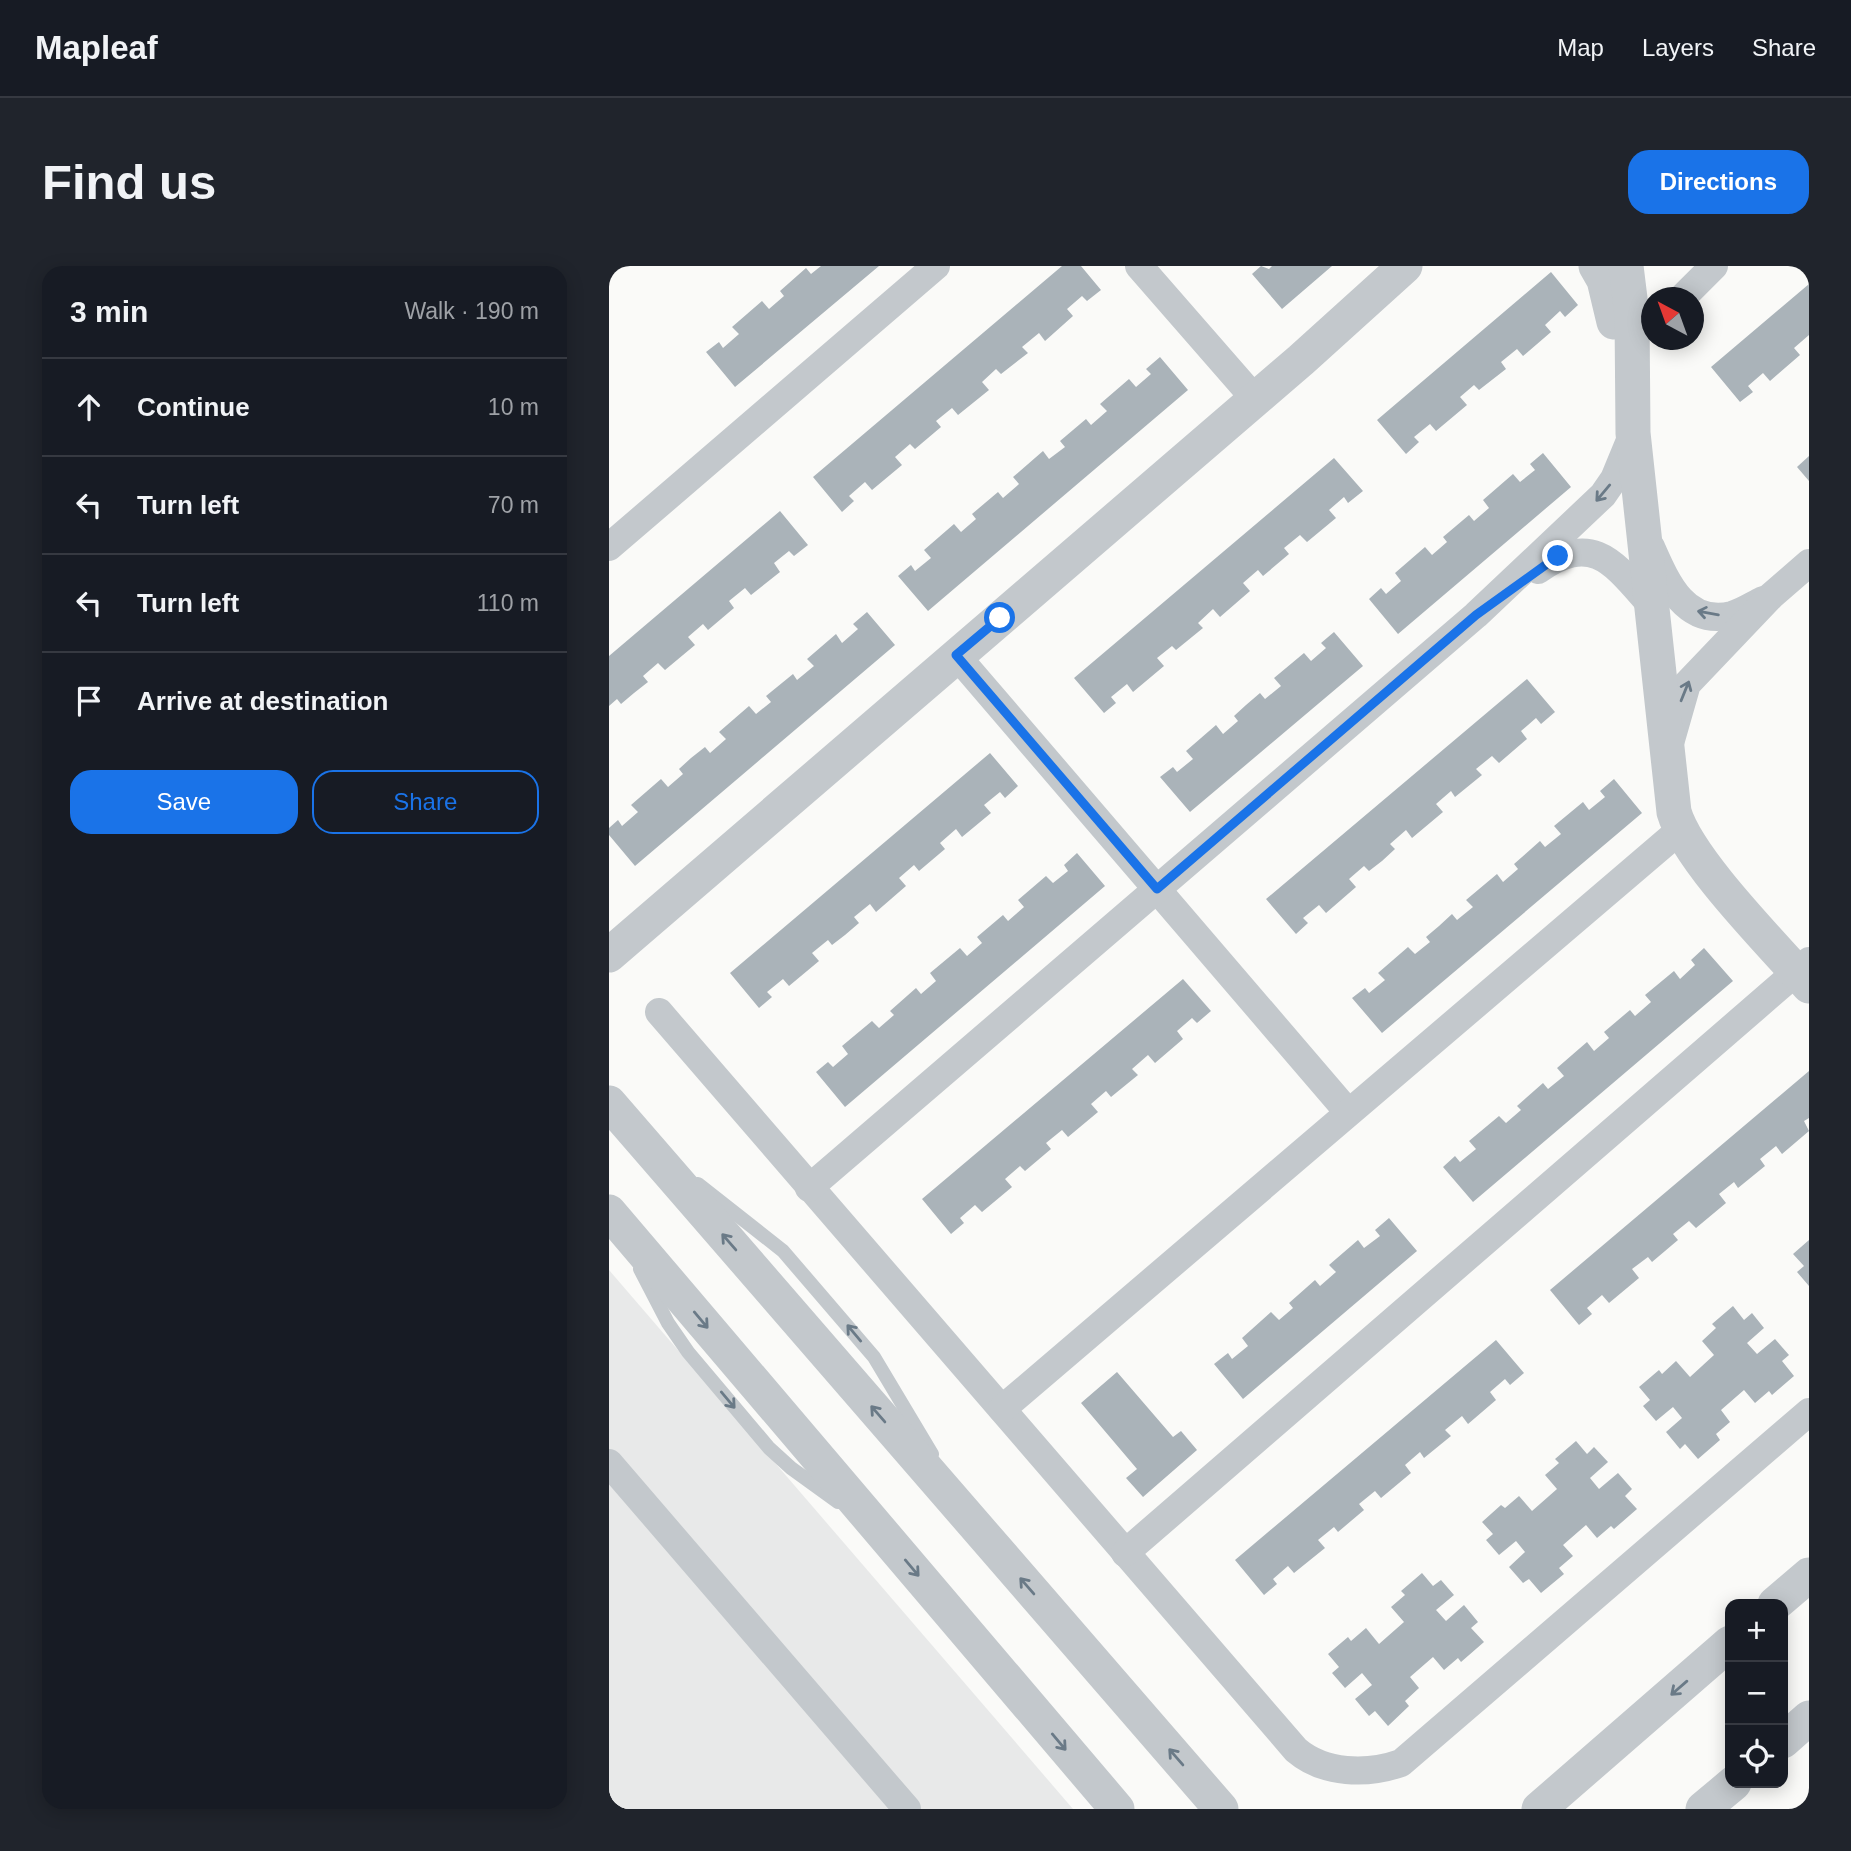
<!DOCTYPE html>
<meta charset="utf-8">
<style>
body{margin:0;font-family:Arial,sans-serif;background:#20242c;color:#f1f3f6}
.controls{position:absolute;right:21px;bottom:21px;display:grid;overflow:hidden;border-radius:14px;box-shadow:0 4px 18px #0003}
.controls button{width:63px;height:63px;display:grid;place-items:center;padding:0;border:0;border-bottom:2px solid #363941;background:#171b24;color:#f1f3f6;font:35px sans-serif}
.compass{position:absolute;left:1032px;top:21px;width:63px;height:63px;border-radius:50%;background:#171b24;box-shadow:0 4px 18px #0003;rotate:319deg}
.stop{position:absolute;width:21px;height:21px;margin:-16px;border:5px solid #1a73e8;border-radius:50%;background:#fff}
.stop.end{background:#1a73e8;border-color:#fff;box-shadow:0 2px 7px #0008}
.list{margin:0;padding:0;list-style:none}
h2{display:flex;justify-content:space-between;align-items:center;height:91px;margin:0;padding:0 28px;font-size:30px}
h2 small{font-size:23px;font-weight:400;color:#9ea1a6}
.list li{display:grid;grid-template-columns:46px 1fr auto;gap:21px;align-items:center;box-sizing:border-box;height:98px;padding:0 28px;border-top:2px solid #363941}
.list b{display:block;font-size:26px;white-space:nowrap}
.list em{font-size:23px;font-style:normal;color:#9ea1a6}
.actions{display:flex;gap:14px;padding:21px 28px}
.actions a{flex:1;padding:16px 0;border:2px solid #1a73e8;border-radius:21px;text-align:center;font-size:24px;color:#1a73e8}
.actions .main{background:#1a73e8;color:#fff}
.icon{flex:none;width:38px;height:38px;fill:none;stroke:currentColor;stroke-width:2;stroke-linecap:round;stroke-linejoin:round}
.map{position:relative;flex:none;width:1200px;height:1543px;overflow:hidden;border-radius:21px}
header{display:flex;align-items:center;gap:42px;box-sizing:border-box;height:98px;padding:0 35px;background:#171b24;border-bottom:2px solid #363941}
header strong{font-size:33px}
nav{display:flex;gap:38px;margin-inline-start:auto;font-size:24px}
.intro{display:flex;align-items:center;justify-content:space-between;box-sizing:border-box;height:168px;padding:0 42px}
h1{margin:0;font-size:49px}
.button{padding:18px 32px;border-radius:21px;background:#1a73e8;color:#fff;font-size:24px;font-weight:700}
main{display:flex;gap:42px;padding:0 42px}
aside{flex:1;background:#171b24;border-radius:21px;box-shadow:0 4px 18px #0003}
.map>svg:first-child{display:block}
.built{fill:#e8e9e9}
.building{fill:#aab3b9}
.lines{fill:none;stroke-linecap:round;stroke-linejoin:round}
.service{stroke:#c3c8cc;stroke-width:14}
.minor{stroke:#c3c8cc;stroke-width:28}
.tertiary{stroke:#c3c8cc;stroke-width:35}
.oneway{stroke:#6a7a87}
.route{stroke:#1a73e8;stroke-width:9}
</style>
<header>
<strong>Mapleaf</strong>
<nav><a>Map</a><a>Layers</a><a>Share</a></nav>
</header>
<div class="intro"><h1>Find us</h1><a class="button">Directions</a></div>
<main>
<aside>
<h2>3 min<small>Walk · 190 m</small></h2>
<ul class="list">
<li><svg class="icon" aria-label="ahead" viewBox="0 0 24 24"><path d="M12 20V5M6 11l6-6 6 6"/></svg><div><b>Continue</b></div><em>10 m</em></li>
<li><svg class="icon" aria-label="left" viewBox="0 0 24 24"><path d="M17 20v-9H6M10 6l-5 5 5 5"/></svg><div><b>Turn left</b></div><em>70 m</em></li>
<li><svg class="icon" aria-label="left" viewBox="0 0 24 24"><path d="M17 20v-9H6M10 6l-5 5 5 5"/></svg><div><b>Turn left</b></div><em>110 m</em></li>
<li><svg class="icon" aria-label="arrive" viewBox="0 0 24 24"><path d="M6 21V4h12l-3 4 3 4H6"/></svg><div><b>Arrive at destination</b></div></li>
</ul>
<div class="actions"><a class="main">Save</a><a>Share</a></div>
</aside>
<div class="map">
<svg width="1200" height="1543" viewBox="0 0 1200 1543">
<rect width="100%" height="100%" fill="#fafaf8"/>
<polygon class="built" points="0,1004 464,1543 0,1543"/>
<g class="building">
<polygon points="212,0 270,0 126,121 97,86 110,76 114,82 130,68 123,61 153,35 160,43 175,30 171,25 197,2 202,8"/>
<polygon points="453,0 472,0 492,24 478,35 473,30 458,43 464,50 436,75 430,67 413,81 419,87 392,108 387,103 373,116 380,124 349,149 343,142 327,155 332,161 306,183 301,178 286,191 293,199 263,224 256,216 240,230 245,235 233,246 204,211"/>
<polygon points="652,0 660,3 663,0 723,0 673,43 643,8"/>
<polygon points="942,6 969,39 956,51 951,45 936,59 942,66 914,90 908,83 892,96 897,103 870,124 865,119 851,131 858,139 827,165 821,158 805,171 810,176 797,188 768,154"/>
<polygon points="1200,18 1200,69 1185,82 1191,89 1161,115 1154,107 1139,120 1144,126 1131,136 1102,101"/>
<polygon points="551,91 579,124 319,345 289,310 302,299 306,305 322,292 315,284 345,258 352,266 367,253 363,248 389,226 394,232 410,218 404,211 434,185 440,193 456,181 451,175 477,153 482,159 498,145 491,138 520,113 527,121 542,108 537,103"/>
<polygon points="934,187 962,221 789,368 760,333 772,322 777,328 792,315 786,307 816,281 823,289 838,276 834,271 860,249 865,255 880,242 874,234 904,208 911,216 926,204 921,198"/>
<polygon points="1200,190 1200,215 1188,201"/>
<polygon points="725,192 754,225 739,237 735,231 720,244 727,252 698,276 691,269 675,282 680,288 654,310 649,304 634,317 641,325 611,351 604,343 589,357 594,362 567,384 563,380 548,392 555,400 524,426 518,418 502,431 507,437 495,447 465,412"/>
<polygon points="171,245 199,279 185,290 180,285 165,297 171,306 142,329 136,322 120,335 125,342 99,364 94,358 79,371 86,379 56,404 49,397 34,410 39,416 25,427 12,438 8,433 0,440 0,390"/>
<polygon points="258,346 286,379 26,600 0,569 0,562 9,554 13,560 29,546 22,539 52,513 59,521 74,508 70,503 82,492 96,481 101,487 117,473 110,466 140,440 147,448 162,436 157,430 184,408 188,414 205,400 198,393 227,368 233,377 249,363 244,358"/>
<polygon points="725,366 754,400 581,546 551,511 564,501 568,506 584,493 577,485 607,459 614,468 629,455 625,450 637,439 651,427 656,433 672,420 665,412 695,387 702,395 717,382 712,377"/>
<polygon points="918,413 946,446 932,458 927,452 912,465 918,473 890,497 883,490 867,503 873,509 846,531 842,525 827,538 834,546 803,572 797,564 781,578 786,583 773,595 760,605 755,600 740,613 747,621 717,647 710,639 694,652 699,657 687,668 657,633"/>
<polygon points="381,487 409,520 396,532 391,526 375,539 382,547 353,571 347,563 331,577 336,583 310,605 305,599 290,612 297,620 267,646 261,638 245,651 250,657 236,669 223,679 219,674 203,687 210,695 180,720 174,713 158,726 163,731 150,742 121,707"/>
<polygon points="1005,513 1033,547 773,767 743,732 756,722 760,727 776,714 769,707 799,681 806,688 821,676 817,671 830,660 843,648 848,654 864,641 857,634 888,608 894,616 909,603 905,598 931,575 936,581 952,568 945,560 974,536 980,544 996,531 991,525"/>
<polygon points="468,587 496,620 236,841 207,806 219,796 224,801 239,788 233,780 263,755 270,762 285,749 281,745 307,722 312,728 327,715 321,707 351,682 358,690 373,677 368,671 394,649 399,655 415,641 409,634 437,610 444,617 459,605 455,599"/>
<polygon points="1095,682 1124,715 864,936 834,901 846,890 851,896 867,883 860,875 890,850 897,857 912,844 908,840 934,817 939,823 955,810 948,802 978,776 985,785 1000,772 995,766 1021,744 1026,750 1042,736 1036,729 1065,705 1071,713 1086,699 1082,694"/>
<polygon points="574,713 602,745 588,757 583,752 568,765 574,773 546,797 539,789 523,803 529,809 502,831 497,825 482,838 489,846 459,871 453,864 437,877 442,883 416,905 411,900 396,913 403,921 373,946 366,939 351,952 355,957 342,968 313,933"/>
<polygon points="1200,805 1200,852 1195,855 1200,865 1173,888 1167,880 1151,893 1156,900 1129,922 1125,916 1110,928 1117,937 1087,962 1080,955 1064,968 1069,974 1043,996 1039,991 1023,1003 1030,1012 1000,1037 993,1029 978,1042 983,1048 970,1059 941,1024"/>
<polygon points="780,952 808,985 634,1133 605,1098 619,1087 623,1093 639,1080 633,1072 662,1046 670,1054 684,1042 680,1037 706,1014 711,1020 727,1006 720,999 749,974 755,982 771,970 766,964"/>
<polygon points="1200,974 1200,1020 1188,1006 1195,1000 1184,988"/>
<polygon points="1124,1040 1135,1054 1143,1047 1155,1062 1138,1077 1148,1088 1166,1073 1180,1089 1173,1095 1185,1110 1163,1129 1160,1125 1146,1137 1135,1124 1112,1144 1121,1156 1107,1168 1111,1174 1089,1193 1076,1178 1071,1183 1057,1166 1073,1152 1064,1141 1047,1155 1034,1140 1041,1134 1030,1121 1050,1104 1053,1108 1067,1095 1081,1111 1105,1089 1093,1075 1107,1062 1103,1058"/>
<polygon points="887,1074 915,1107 901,1119 896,1113 881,1126 887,1134 859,1158 853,1150 836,1164 842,1170 815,1192 811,1186 796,1199 802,1207 772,1232 766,1225 750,1238 755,1244 729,1266 725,1261 709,1274 716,1282 685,1307 679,1300 664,1313 668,1318 655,1329 626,1294"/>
<polygon points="508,1106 564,1171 572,1165 588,1184 534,1231 517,1212 528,1203 472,1137"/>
<polygon points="967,1175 978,1188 985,1181 999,1196 981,1212 990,1223 1009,1207 1023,1223 1016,1230 1028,1243 1005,1263 1002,1260 988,1272 977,1259 954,1279 964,1290 950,1302 955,1308 932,1327 920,1313 914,1317 900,1301 916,1286 907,1275 890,1289 877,1274 884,1268 873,1256 892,1239 896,1242 910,1230 923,1245 948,1223 936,1209 950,1197 946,1193"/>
<polygon points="813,1307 824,1320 832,1314 845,1329 827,1344 837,1355 855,1339 869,1356 862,1362 875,1376 852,1396 849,1392 835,1404 824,1391 801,1411 810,1422 796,1435 800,1440 779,1460 766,1445 760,1450 746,1433 763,1419 753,1407 736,1422 723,1407 730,1401 719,1388 739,1371 742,1375 757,1362 770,1378 795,1356 782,1341 796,1329 792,1325"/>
</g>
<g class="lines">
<g class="service">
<polyline points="89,918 174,985 265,1091 323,1188"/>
<polyline points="31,1003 59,1057 79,1086 160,1182 182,1202 229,1236"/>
</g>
<g class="minor">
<polyline points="530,0 646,133"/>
<polyline points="1073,32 1105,0"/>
<polyline points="0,281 327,0"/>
<path d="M1042 281C1057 315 1076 361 1123 349 1133 346 1144 339 1154 334"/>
<path d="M929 304C984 265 1005 297 1042 339"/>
<polyline points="347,389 739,846"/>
<polyline points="1062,474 1078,418 1162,330 1200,297"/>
<path d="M50 746 687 1484C715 1508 758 1509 792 1497L1200 1146"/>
<polyline points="200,922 867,349 994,229 1005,213 1024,167"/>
<polyline points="393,1143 1070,565"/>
<polyline points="0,1197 298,1543"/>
<polyline points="516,1287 1200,695"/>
</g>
<g class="tertiary">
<polyline points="987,0 995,14 1005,56"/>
<path d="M1017 0 1023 49 1024 167 1065 546C1079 594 1164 679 1200 720"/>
<polyline points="0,689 692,94 796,0"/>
<polyline points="0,837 612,1543"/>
<polyline points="0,946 508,1543"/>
<polyline points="1166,1338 1200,1309"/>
<polyline points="1174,1475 1200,1452"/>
<polyline points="930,1543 1121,1377"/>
<polyline points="1094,1543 1125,1517"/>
</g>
</g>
<defs><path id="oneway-shaft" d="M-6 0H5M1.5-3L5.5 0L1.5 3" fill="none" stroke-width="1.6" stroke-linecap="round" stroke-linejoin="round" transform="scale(1.75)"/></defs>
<g class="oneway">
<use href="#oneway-shaft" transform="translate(994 227) rotate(130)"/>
<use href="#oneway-shaft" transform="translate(1099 347) rotate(-170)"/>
<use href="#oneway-shaft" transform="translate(1076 425) rotate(-68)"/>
<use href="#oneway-shaft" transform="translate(120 976) rotate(-131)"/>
<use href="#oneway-shaft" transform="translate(92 1054) rotate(50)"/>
<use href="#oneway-shaft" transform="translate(245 1067) rotate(-130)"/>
<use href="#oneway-shaft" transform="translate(119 1134) rotate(50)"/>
<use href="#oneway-shaft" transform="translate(269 1148) rotate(-131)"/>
<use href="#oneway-shaft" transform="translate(303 1302) rotate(50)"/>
<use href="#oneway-shaft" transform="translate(418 1320) rotate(-131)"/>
<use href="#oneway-shaft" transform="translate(1070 1422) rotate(139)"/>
<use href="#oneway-shaft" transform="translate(450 1476) rotate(50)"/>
<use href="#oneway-shaft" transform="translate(567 1491) rotate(-131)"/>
</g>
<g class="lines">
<polyline class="route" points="391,352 347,389 548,623 867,349 949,290"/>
</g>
</svg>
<div class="controls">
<button>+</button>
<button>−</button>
<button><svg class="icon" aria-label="locate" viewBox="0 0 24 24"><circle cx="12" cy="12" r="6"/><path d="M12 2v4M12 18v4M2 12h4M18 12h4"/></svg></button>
</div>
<svg class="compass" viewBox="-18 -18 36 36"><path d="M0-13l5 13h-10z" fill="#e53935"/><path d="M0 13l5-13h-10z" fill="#9ea1a6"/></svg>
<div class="stop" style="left:391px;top:352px"></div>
<div class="stop end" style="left:949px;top:290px"></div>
</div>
</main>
